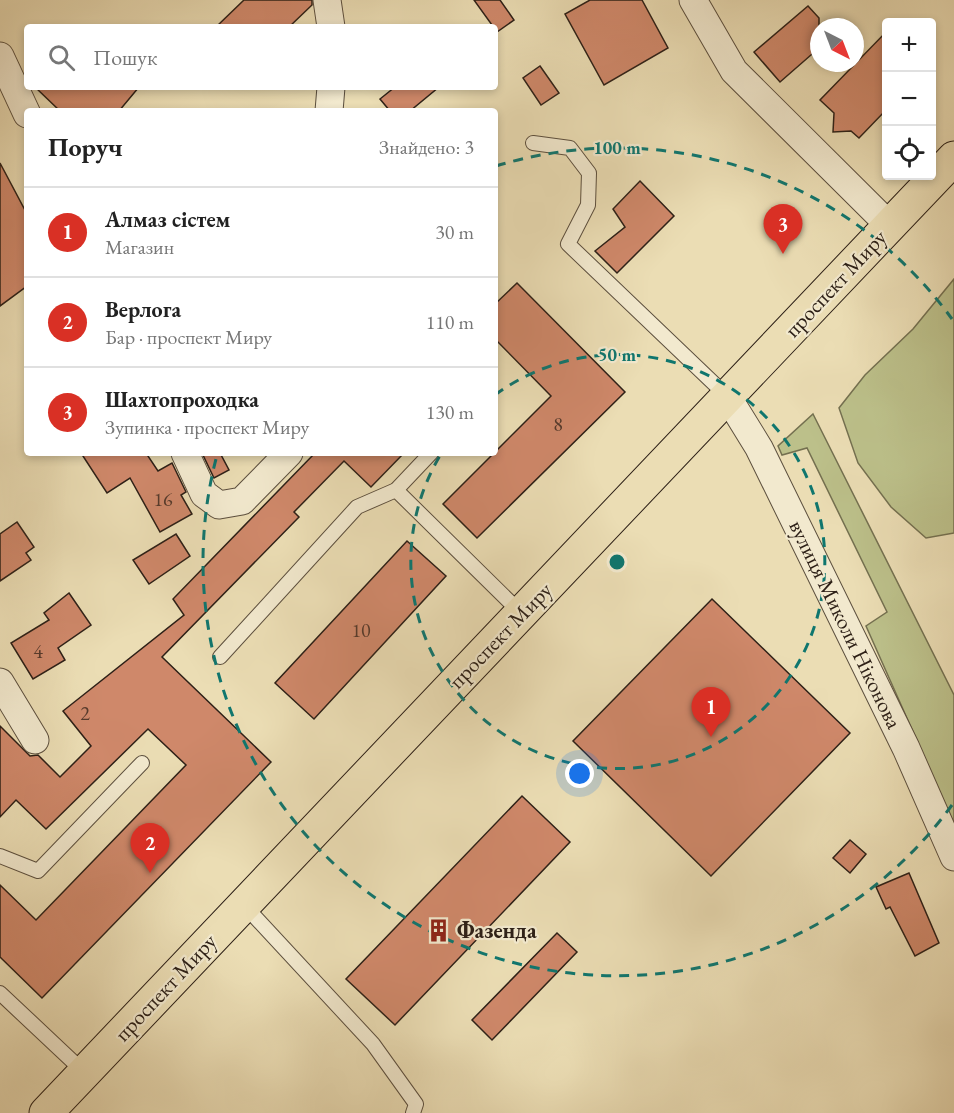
<!DOCTYPE html>
<html lang="uk">
<meta charset="utf-8">
<style>
body{margin:0;font-family:"EB Garamond",serif;background:#f2f2f2;color:#222}
.controls{position:absolute;right:18px;top:18px;display:grid;overflow:hidden;border-radius:6px;box-shadow:0 3px 9px #0003}
.controls button{width:54px;height:54px;display:grid;place-items:center;padding:0;border:0;border-bottom:2px solid #e0e0e0;background:#fff;color:#222;font:30px sans-serif}
.compass{position:absolute;left:810px;top:18px;width:54px;height:54px;border-radius:50%;background:#fff;box-shadow:0 3px 9px #0003;rotate:138deg}
.you{position:absolute;left:580px;top:774px;width:21px;height:21px;margin:-15px;border:4px solid #fff;border-radius:50%;background:#1a73e8;box-shadow:0 0 0 9px #1a73e833}
.badge{display:grid;place-items:center;width:39px;height:39px;border-radius:50%;background:#d93025;color:#fff;font-size:20px;font-weight:700}
.pin{position:absolute;translate:-50% -50px;filter:drop-shadow(0 2px 3px #0008)}
.pin::after{content:'';position:absolute;top:32px;width:21px;height:18px;background:inherit;clip-path:polygon(0 0,100% 0,50% 100%)}
.list{margin:0;padding:0;list-style:none}
h2{display:flex;justify-content:space-between;align-items:center;height:78px;margin:0;padding:0 24px;font-size:26px}
h2 small{font-size:20px;font-weight:400;color:#767676}
.list li{display:grid;grid-template-columns:39px 1fr auto;gap:18px;align-items:center;box-sizing:border-box;height:90px;padding:0 24px;border-top:2px solid #e0e0e0}
.list b{display:block;font-size:22px;white-space:nowrap}
.list p{margin:0;font-size:20px;white-space:nowrap;color:#767676}
.list em{font-size:20px;font-style:normal;color:#767676}
.icon{flex:none;width:33px;height:33px;fill:none;stroke:currentColor;stroke-width:2;stroke-linecap:round;stroke-linejoin:round}
.map{position:relative;flex:none;width:954px;height:1113px;overflow:hidden}
.search{position:absolute;background:#fff;box-shadow:0 3px 9px #0003;left:24px;top:24px;width:474px;height:66px;display:flex;align-items:center;gap:15px;box-sizing:border-box;padding:0 21px;border-radius:6px;color:#767676;font-size:22px}
.panel{position:absolute;background:#fff;box-shadow:0 3px 9px #0003;left:24px;top:108px;width:474px;height:348px;border-radius:6px}
.map>svg:first-child{display:block}
.green{fill:#bcc08a;stroke:#747050;stroke-width:1.5}
.building{fill:#cf886a;stroke:#2d2017;stroke-width:1.5}
.lines{fill:none;stroke-linecap:round;stroke-linejoin:round}
.service-casing{stroke:#5c4f3e;stroke-width:16}
.minor-casing{stroke:#5c4f3e;stroke-width:29}
.primary-casing{stroke:#2d2017;stroke-width:35}
.service{stroke:#f2e9ce;stroke-width:14}
.minor{stroke:#f2e9ce;stroke-width:27}
.primary{stroke:#ebddb4;stroke-width:33}
.ring{fill:none;stroke:#0f766e;stroke-width:3;stroke-dasharray:10 8}
.labels{text-anchor:middle;stroke-width:4.5;stroke-linejoin:round;paint-order:stroke}
.number-label{font-size:20px;fill:#563a2c}
.street-label{font-size:22px;fill:#2d2017;stroke:#f2e9ce}
.poi-label{font-size:22px;font-weight:bold;fill:#2d2017;stroke:#f2e9ce;text-anchor:start}
.centre{fill:#0f766e;stroke:#f2e9ce;stroke-width:3}
.ring-label{font-size:18px;text-anchor:middle;font-weight:bold;fill:#0f766e;stroke:#f2e9ce;stroke-width:4.5;stroke-linejoin:round;paint-order:stroke}
</style>
<div class="map">
<svg width="954" height="1113" viewBox="0 0 954 1113">
<rect width="100%" height="100%" fill="#ebddb4"/>
<filter id="stains"><feTurbulence type="fractalNoise" baseFrequency=".00333" numOctaves="4"/><feColorMatrix values="0 0 0 0 .2 0 0 0 0 .09 0 0 0 0 .02 0 0 0 .5 -.17"/></filter>
<radialGradient id="worn" r=".72"><stop offset=".6" stop-color="#630" stop-opacity="0"/><stop offset="1" stop-color="#630" stop-opacity=".3"/></radialGradient>
<g class="green">
<polygon points="954,279 954,533 926,538 891,507 858,463 839,408 865,375 913,329"/>
<polygon points="813,414 954,695 954,824 866,626 887,612 807,448 782,455 778,446"/>
</g>
<g class="building">
<polygon points="244,0 312,0 312,5 289,27 216,27"/>
<polygon points="474,0 500,0 514,20 497,32"/>
<polygon points="590,0 642,0 668,48 604,85 565,14"/>
<polygon points="808,6 819,18 819,48 780,82 754,52"/>
<polygon points="886,32 886,110 859,138 851,131 833,132 834,113 820,100"/>
<polygon points="540,66 559,93 541,105 523,78"/>
<polygon points="35,87 139,87 119,111 60,111"/>
<polygon points="395,87 439,87 410,111 390,111 380,99"/>
<polygon points="0,163 27,214 27,286 0,306"/>
<polygon points="640,181 674,216 617,273 595,251 625,227 613,209"/>
<polygon points="517,283 625,392 477,538 443,504 551,396 495,339 495,304"/>
<polygon points="81,453 146,453 158,471 172,463 186,492 181,495 192,514 160,532 130,478 107,493"/>
<polygon points="202,453 220,453 229,470 214,478"/>
<polygon points="315,453 404,453 371,487 344,461 294,512 299,517 162,657 271,762 42,998 0,957 0,885 36,920 186,765 148,729 46,829 16,800 0,817 0,726 30,756 38,755 60,777 91,746 63,711 184,615 173,599"/>
<polygon points="17,522 34,547 26,553 31,560 0,581 0,534"/>
<polygon points="176,534 190,556 149,584 133,560"/>
<polygon points="407,541 446,576 314,719 275,683"/>
<polygon points="69,593 91,625 58,648 65,660 33,679 11,643 49,620 44,613"/>
<polygon points="712,599 850,733 711,876 573,741"/>
<polygon points="522,796 570,842 395,1025 346,979"/>
<polygon points="850,840 866,854 850,873 833,858"/>
<polygon points="909,873 939,943 915,956 890,907 886,909 876,887"/>
<polygon points="557,933 577,952 492,1040 472,1020"/>
</g>
<g class="lines">
<defs>
<g id="service">
<polyline points="533,143 570,148 589,173 588,205 568,244 727,396"/>
<polyline points="396,490 521,613"/>
<polyline points="220,657 357,507 396,490 431,453"/>
<polyline points="0,856 38,871 142,763"/>
<polyline points="244,905 373,1044 416,1104 413,1113"/>
<polyline points="0,993 85,1073"/>
</g>
<g id="minor">
<polyline points="327,0 331,27"/>
<polyline points="693,0 734,71 889,225"/>
<polyline points="0,56 27,114"/>
<polyline points="329,111 331,87"/>
<polyline points="727,396 759,448 906,748 954,857"/>
<polyline points="185,453 204,494 219,505 242,501 289,453"/>
<polyline points="0,682 35,740"/>
</g>
<polyline id="primary" points="46,1113 954,158"/>
</defs>
<use href="#service" class="service-casing"/>
<use href="#minor" class="minor-casing"/>
<use href="#primary" class="primary-casing"/>
<use href="#service" class="service"/>
<use href="#minor" class="minor"/>
<use href="#primary" class="primary"/>
</g>
<g class="ring">
<path d="M495 395A207 207 0 1 1 441 454"/>
<path d="M952 805A414 414 0 0 1 217 455M496 166A414 414 0 0 1 952 319"/>
</g>
<defs>
<symbol id="building-bare" viewBox="-9 -9 18 18"><path d="M-4-6H4V6H1V3H-1V6H-4ZM-2.5-4.3h1.7v1.8h-1.7ZM.8-4.3h1.7v1.8H.8ZM-2.5-1h1.7V.8h-1.7ZM.8-1h1.7V.8H.8Z" fill="#8f2418" stroke="#f2e9ce" stroke-width="2.5" paint-order="stroke"/></symbol>
</defs>
<g fill-rule="evenodd">
<use href="#building-bare" x="422" y="914" width="33" height="33"/>
</g>
<g class="labels">
<g class="number-label">
<text x="558" y="431">8</text>
<text x="163" y="506">16</text>
<text x="361" y="637">10</text>
<text x="38" y="658">4</text>
<text x="85" y="720">2</text>
</g>
<g class="street-label">
<text transform="translate(835 283) rotate(-47)" y="8">проспект Миру</text>
<text transform="translate(846 624) rotate(64)" y="8">вулиця Миколи Ніконова</text>
<text transform="translate(500 635) rotate(-46)" y="8">проспект Миру</text>
<text transform="translate(165 987) rotate(-47)" y="8">проспект Миру</text>
</g>
<g class="poi-label">
<text x="457" y="938">Фазенда</text>
</g>
</g>
<circle cx="617" cy="562" r="9" class="centre"/>
<g class="ring-label">
<text x="617" y="154">100 m</text>
<text x="617" y="361">50 m</text>
</g>
<rect width="100%" height="100%" filter="url(#stains)"/>
<rect width="100%" height="100%" fill="url(#worn)"/>
</svg>
<div class="controls">
<button>+</button>
<button>−</button>
<button><svg class="icon" aria-label="locate" viewBox="0 0 24 24"><circle cx="12" cy="12" r="6"/><path d="M12 2v4M12 18v4M2 12h4M18 12h4"/></svg></button>
</div>
<svg class="compass" viewBox="-18 -18 36 36"><path d="M0-13l5 13h-10z" fill="#e53935"/><path d="M0 13l5-13h-10z" fill="#767676"/></svg>
<div class="you"></div>
<div class="pin badge" style="left:711px;top:737px">1</div>
<div class="pin badge" style="left:150px;top:873px">2</div>
<div class="pin badge" style="left:783px;top:254px">3</div>
<div class="search"><svg class="icon" aria-label="search" viewBox="0 0 24 24"><circle cx="10" cy="10" r="6"/><path d="M15 15l6 6"/></svg>Пошук</div>
<section class="panel">
<h2>Поруч<small>Знайдено: 3</small></h2>
<ul class="list">
<li><span class="badge">1</span><div><b>Алмаз сістем</b><p>Магазин</p></div><em>30 m</em></li>
<li><span class="badge">2</span><div><b>Beрлога</b><p>Бар · проспект Миру</p></div><em>110 m</em></li>
<li><span class="badge">3</span><div><b>Шахтопроходка</b><p>Зупинка · проспект Миру</p></div><em>130 m</em></li>
</ul>
</section>
</div>
